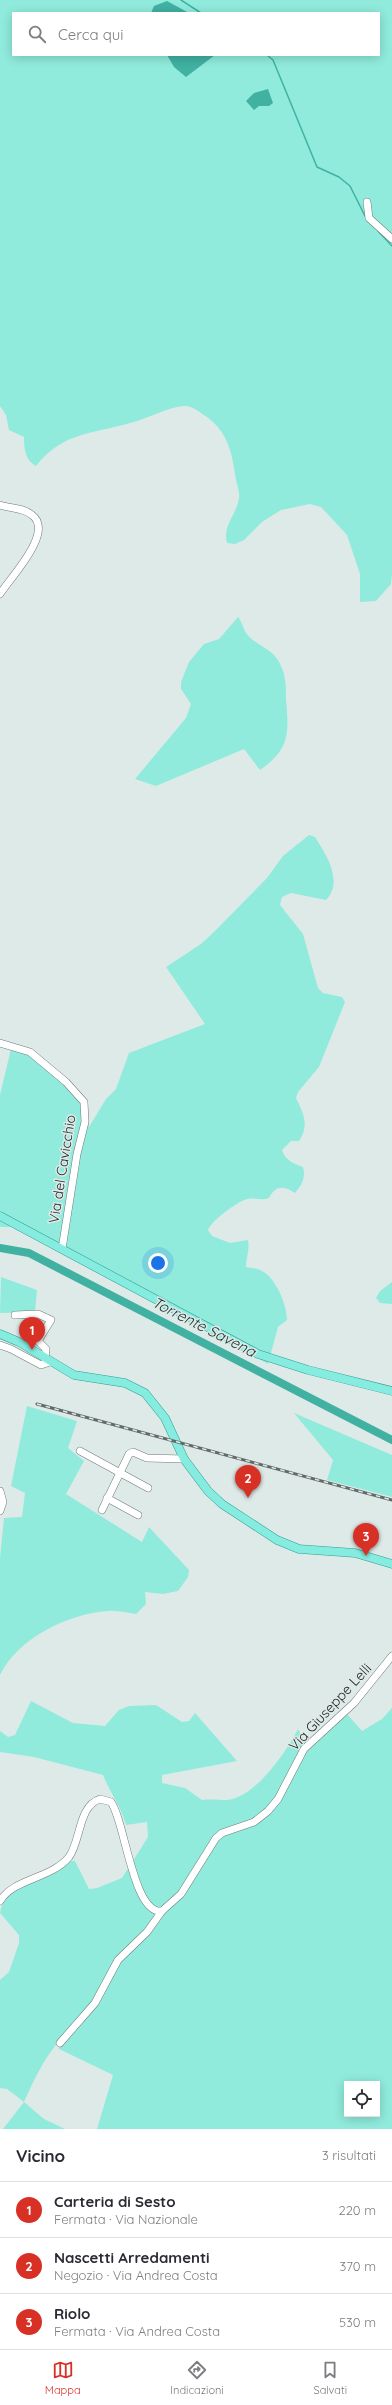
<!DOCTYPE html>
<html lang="it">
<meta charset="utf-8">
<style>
body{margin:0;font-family:Quicksand,sans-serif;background:#f7f7f7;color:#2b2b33}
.controls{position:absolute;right:12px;bottom:12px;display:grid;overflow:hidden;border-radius:0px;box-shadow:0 2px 10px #0003}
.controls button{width:36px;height:36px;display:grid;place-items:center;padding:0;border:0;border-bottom:1px solid #e1e1e2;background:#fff;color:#2b2b33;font:20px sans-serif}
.you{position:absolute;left:158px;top:1263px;width:14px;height:14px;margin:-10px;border:3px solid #fff;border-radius:50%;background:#1a73e8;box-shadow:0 0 0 6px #1a73e833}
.badge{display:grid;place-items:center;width:26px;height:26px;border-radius:50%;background:#d93025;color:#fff;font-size:13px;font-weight:700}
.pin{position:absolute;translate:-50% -33px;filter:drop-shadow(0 1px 2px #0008)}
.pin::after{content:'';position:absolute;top:21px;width:14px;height:12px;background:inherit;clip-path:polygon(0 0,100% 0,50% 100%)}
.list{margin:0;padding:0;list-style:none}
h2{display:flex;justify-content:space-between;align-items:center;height:52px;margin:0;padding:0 16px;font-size:17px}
h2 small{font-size:13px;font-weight:400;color:#7c7c81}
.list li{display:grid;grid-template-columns:26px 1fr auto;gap:12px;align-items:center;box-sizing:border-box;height:56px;padding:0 16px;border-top:1px solid #e1e1e2}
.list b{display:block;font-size:15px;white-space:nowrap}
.list p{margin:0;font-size:13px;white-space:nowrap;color:#7c7c81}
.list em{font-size:13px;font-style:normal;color:#7c7c81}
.icon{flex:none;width:22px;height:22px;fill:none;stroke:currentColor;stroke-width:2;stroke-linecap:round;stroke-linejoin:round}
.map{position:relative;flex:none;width:392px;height:2129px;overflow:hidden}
.search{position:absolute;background:#fff;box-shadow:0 2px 10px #0003;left:12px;right:12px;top:12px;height:44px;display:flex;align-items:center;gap:10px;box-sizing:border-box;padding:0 14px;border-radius:0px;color:#7c7c81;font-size:15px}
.sheet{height:220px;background:#fff}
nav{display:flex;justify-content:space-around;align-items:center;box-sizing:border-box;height:56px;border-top:1px solid #e1e1e2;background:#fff;font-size:11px;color:#7c7c81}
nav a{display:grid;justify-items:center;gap:2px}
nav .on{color:#d93025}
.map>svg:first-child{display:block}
.green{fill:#90ebdc;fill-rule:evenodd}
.water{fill:#41b1a2}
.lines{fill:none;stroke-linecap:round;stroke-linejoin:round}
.stream{stroke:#41b1a2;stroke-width:1.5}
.river{stroke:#41b1a2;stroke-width:8}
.minor-casing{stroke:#707b79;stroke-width:8}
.major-casing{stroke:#2e9f91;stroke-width:9}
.minor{stroke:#fff;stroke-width:7}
.major{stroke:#86ece0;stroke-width:8}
.rail-casing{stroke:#626a68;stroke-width:3}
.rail{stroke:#deeae8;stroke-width:1.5;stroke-dasharray:4.5;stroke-linecap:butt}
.labels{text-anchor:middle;stroke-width:3;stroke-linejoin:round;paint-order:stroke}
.street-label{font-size:14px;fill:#222726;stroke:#deeae8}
.water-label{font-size:15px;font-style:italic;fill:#19322e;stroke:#deeae8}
</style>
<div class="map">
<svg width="392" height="2129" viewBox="0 0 392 2129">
<rect width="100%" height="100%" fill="#deeae8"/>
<g class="green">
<path d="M0 0H392V573L391 584 376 601 360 602V574L347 535 321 507 310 504 281 510 262 522 244 540 235 544 227 543C222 526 237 514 239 498 240 491 237 486 236 480 232 452 228 431 204 415 199 411 191 406 185 406 167 407 147 419 130 423 92 434 63 432 36 466 25 460 24 449 24 437L9 430 6 415 0 406ZM13 13H379V55H13Z"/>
<path d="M238 617C242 622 243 628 246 633 254 645 274 648 281 666 286 676 286 688 286 699 289 734 290 749 260 770L244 749 156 786 135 779 186 718 191 704 181 689V682L189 662 204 644 219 639Z"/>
<path d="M309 835 315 837C326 854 344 882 326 900L291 893 282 897 280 905 303 934 318 988 323 993 342 997 345 1002 319 1067 298 1092 296 1098C303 1113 310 1125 299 1141H291L282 1150C285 1160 294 1164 303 1167 306 1177 302 1185 295 1193 283 1185 275 1186 269 1198 261 1201 255 1197 247 1199 237 1202 212 1220 208 1230L212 1236 230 1243 248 1240C250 1250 246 1257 246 1267 251 1268 257 1268 262 1271 276 1278 287 1305 287 1320L278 1327 268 1364 189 1319 19 1227H0V1095L11 1049 36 1056 80 1094 89 1127 106 1099 116 1089 129 1053 205 1024 166 967 201 944 214 932 267 878 283 856Z"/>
<polygon points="1,1277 37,1290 35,1312 0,1313"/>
<polygon points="392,1282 392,1304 380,1303 376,1298 380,1291"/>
<path d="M27 1406 77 1421 68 1448 84 1461 66 1494 142 1542 149 1527 189 1570 188 1577 178 1591 163 1594 145 1592 146 1604 136 1614C127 1613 117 1610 108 1611 68 1614 18 1638 0 1675V1558L4 1518 22 1517 25 1493 11 1486Z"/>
<polygon points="294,1413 392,1455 392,1497 327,1480 333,1460"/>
<path d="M31 1701 73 1723 105 1726 119 1710 129 1706 156 1705 182 1722 189 1721 195 1713 237 1761 162 1775V1783L185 1788 202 1800C211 1799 218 1800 227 1800 255 1798 286 1752 298 1729L304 1740 315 1742 347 1714 362 1731 382 1719 392 1708V2129H97L113 2075 59 2049 60 2040C44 2058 34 2080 24 2102L44 2119 65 2129H3L24 2102 7 2089 0 2088V1980L9 1972 19 1943V1935L0 1913 4 1897 67 1861H75L89 1889 97 1888 122 1878 148 1837 147 1822 126 1825C121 1806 110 1793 103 1775L34 1757 0 1752V1731L8 1737 15 1735ZM347 2084H377V2114H347Z"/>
</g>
<g class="water">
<polygon points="167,1 189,13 151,13 154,6"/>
<polygon points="167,55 215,55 186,77 174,67"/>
<polygon points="268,89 273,103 269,106 259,106 254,110 246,101 254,93"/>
</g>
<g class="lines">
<g class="stream">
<polyline points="181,0 201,13"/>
<polyline points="267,55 273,60 317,167 339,177 350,186 365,216"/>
<polyline points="378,231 392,246"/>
</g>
<polyline class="river" points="0,1248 29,1253 392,1440"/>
<defs>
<g id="minor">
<polyline points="367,202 369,218 392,239"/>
<path d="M0 505C11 509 22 507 32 515 55 532 10 578 0 594"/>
<polyline points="0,1043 30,1052 66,1082 84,1102 85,1122 77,1154 62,1249"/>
<polyline points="15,1315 38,1314 51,1320 38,1341 46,1349 45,1359"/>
<polyline points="0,1345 11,1349 41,1365 50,1362"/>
<polyline points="80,1451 148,1488"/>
<polyline points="0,1491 3,1502 0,1511"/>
<polyline points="107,1498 138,1515"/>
<polyline points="102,1510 129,1454 133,1452 147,1458 184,1459"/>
<path d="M0 1901C14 1878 51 1879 69 1857 81 1841 78 1806 100 1799L111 1802C125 1821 133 1915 162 1911L181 1894 216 1838 222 1833 254 1822 268 1811 278 1799 304 1749 354 1703 392 1656"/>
<polyline points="60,2043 95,2003 118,1960 147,1932 162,1911"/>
</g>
<g id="major">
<polyline points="0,1216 258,1354 308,1370 392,1391"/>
<polyline points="0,1334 19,1342 74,1375 125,1383 145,1393 165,1418 184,1459 208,1491 222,1504 277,1540 299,1549 355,1553 392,1564"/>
</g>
</defs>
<use href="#minor" class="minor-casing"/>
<use href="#major" class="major-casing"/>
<use href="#minor" class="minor"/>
<use href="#major" class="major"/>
<defs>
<polyline id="rail" points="37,1404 392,1500"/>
</defs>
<use href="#rail" class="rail-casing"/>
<use href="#rail" class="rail"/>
</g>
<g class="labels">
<g class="street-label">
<text transform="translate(62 1169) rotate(-81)" y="5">Via del Cavicchio</text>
<text transform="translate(330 1707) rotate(-47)" y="5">Via Giuseppe Lelli</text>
</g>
<g class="water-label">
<text transform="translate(204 1327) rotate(27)" y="5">Torrente Savena</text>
</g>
</g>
</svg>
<div class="controls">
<button><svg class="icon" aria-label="locate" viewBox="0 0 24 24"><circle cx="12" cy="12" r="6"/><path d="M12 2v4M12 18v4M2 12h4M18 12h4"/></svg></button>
</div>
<div class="you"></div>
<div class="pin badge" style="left:32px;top:1350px">1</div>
<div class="pin badge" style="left:248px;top:1498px">2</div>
<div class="pin badge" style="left:366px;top:1556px">3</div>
<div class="search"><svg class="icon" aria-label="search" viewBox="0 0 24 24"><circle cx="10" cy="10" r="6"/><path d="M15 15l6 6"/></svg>Cerca qui</div>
</div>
<section class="sheet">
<h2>Vicino<small>3 risultati</small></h2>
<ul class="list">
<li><span class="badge">1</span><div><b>Carteria di Sesto</b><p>Fermata · Via Nazionale</p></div><em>220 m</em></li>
<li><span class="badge">2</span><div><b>Nascetti Arredamenti</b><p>Negozio · Via Andrea Costa</p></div><em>370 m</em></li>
<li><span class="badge">3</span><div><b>Riolo</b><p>Fermata · Via Andrea Costa</p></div><em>530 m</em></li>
</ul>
</section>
<nav>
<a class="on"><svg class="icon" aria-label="map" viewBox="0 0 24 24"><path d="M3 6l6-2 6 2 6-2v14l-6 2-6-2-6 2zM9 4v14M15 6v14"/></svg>Mappa</a>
<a><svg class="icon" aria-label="directions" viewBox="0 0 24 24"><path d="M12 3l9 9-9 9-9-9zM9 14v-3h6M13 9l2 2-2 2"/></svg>Indicazioni</a>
<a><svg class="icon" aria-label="saved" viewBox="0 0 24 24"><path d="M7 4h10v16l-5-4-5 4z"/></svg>Salvati</a>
</nav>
